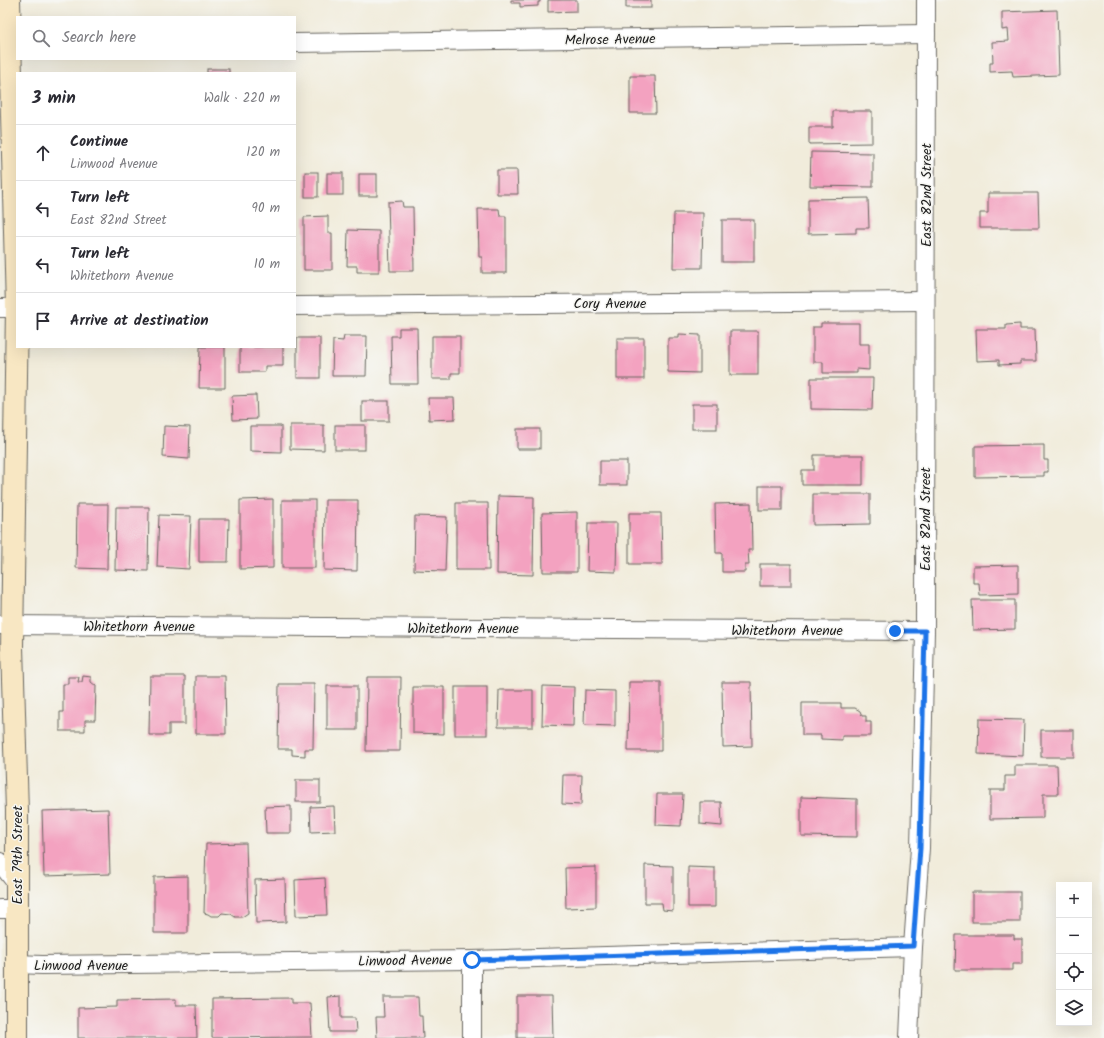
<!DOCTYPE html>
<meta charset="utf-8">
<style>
body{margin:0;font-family:Kalam,sans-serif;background:#f2f2f3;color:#2b2b33}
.controls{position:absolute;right:12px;bottom:12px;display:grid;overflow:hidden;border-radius:0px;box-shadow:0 4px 16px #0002}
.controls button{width:36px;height:36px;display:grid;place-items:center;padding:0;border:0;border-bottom:1px solid #e1e1e2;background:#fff;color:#2b2b33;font:20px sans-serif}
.stop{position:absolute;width:12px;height:12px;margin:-9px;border:3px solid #1a73e8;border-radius:50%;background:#fff}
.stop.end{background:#1a73e8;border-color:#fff;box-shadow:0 1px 4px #0008}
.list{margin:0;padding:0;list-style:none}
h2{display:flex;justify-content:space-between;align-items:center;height:52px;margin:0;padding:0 16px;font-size:17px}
h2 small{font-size:13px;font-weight:400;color:#7c7c81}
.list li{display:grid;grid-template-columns:26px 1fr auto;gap:12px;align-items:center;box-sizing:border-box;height:56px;padding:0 16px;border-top:1px solid #e1e1e2}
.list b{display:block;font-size:15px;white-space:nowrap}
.list p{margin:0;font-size:13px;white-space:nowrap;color:#7c7c81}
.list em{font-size:13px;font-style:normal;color:#7c7c81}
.icon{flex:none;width:22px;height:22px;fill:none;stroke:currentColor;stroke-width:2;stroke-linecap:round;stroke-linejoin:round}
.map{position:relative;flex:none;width:1104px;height:1038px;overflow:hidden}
.search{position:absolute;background:#fff;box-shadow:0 4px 16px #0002;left:16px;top:16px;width:280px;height:44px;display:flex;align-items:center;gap:10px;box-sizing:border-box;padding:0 14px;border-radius:0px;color:#7c7c81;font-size:15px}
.panel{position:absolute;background:#fff;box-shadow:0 4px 16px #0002;left:16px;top:72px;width:280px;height:276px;border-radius:0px}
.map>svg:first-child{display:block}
.building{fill:#f3a2c0}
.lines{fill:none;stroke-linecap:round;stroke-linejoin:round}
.minor-casing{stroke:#67655f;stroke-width:20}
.secondary-casing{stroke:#67655f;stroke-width:24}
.minor{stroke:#fff;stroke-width:18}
.secondary{stroke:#f8e7c3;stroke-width:22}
.route{stroke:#1a73e8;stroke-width:5}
.labels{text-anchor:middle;stroke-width:3;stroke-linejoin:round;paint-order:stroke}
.street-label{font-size:14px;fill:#1c1c1c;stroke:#f6f6f2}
</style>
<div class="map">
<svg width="1104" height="1038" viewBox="0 0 1104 1038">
<rect width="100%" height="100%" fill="#f6f6f2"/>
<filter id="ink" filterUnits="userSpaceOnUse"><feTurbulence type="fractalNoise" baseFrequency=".025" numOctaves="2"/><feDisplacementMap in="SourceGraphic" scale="8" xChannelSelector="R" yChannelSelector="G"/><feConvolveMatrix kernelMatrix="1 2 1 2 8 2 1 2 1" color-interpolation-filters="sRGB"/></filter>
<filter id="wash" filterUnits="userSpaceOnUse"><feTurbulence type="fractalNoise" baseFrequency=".012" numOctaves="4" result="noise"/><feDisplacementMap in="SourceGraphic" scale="16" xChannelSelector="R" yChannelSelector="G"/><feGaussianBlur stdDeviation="0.9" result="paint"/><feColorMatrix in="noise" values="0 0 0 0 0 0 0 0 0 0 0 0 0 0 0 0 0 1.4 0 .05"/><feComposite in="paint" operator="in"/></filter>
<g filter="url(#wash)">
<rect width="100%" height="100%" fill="#f1ecdb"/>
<g id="blocks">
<g class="building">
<polygon points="511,0 540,0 540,2 538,2 538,6 520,7 520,3 511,3"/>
<polygon points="548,0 577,0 577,11 548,12"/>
<rect x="626" y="0" width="25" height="8"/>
<polygon points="1057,10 1059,75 1013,77 1012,71 990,72 990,63 993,63 992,42 1009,41 1008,29 1002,30 1002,12"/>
<rect x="207" y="69" width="22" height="4"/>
<polygon points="630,76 655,76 656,113 630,113"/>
<polygon points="833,111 872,111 872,143 809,144 809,127 833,127"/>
<polygon points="811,152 873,153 873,187 810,186"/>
<polygon points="497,170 517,170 518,194 497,194"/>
<rect x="305" y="172" width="13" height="25"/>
<rect x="327" y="173" width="16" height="22"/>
<rect x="359" y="174" width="18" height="22"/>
<polygon points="988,193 1038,193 1039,228 980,228 980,213 988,213"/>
<polygon points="868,198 869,228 856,228 856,233 808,234 808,199"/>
<polygon points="402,201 403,207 413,207 414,271 390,271 388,202"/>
<polygon points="478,209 499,209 500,216 506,216 506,273 482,273 482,257 479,257"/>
<polygon points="674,213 703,213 702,268 673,268"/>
<polygon points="328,216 328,233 332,233 332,270 304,270 304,217"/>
<rect x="722" y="220" width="32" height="42"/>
<polygon points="348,230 379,231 379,272 357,272 357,266 347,266"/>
<polygon points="821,323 859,323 859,344 869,344 869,370 857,369 857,373 823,373 823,362 813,362 813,327 821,327"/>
<polygon points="1020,324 1020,329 1035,329 1036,361 1020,361 1020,364 999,365 999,360 977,361 976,329 1006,329 1006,325"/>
<polygon points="399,328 417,328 418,384 392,384 391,336 399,336"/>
<rect x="730" y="331" width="28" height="44"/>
<polygon points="679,334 700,335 700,373 668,372 668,338 679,338"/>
<polygon points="344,336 367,336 366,376 332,376 333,340 343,341"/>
<polygon points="432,336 460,336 460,373 451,373 451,379 432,379"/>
<rect x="297" y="338" width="23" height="40"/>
<rect x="617" y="338" width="27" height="41"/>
<polygon points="200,347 225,347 225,388 199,388"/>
<polygon points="240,347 283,347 283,366 265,366 265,372 240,372"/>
<polygon points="811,378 873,378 872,410 811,409"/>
<polygon points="256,395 257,419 233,420 232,396"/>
<polygon points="428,398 454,398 455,419 429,420"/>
<rect x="362" y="401" width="27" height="20"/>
<rect x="692" y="404" width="25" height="25"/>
<polygon points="290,425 324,425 324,450 290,449"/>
<rect x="335" y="425" width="30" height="25"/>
<polygon points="164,426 190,427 189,459 163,457"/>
<polygon points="250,426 281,426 281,452 250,451"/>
<rect x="517" y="429" width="23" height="20"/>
<polygon points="1044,445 1044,460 1048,460 1048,472 1044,472 1044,476 975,477 975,446"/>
<polygon points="814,455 863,455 863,485 802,485 802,470 814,470"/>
<rect x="600" y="461" width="27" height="24"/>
<rect x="759" y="486" width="23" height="24"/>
<polygon points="813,494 870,494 870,524 813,525"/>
<polygon points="498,496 534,497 533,575 497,574"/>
<polygon points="273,499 273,568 240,569 240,500"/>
<rect x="282" y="500" width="33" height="68"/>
<polygon points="325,500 358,500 357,571 324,570"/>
<polygon points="456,503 488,503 489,570 456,570"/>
<polygon points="751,503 752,550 748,550 749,565 745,565 745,572 722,572 722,553 716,553 715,504"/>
<polygon points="77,504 108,504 107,569 76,568"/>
<polygon points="116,507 149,507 148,571 115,570"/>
<polygon points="577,512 577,572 543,572 542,513"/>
<polygon points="629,513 661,513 662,564 629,564"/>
<polygon points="159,515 191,516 189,569 157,567"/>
<polygon points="415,516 447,517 445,571 414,570"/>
<polygon points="199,519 229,519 228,562 199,562"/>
<polygon points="588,523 617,523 616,572 587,571"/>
<rect x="760" y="564" width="31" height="22"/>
<polygon points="1018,565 1018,594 980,595 979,583 973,583 973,566"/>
<polygon points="972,600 1015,600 1015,629 973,630"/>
<polygon points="83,676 91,677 91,682 96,686 95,720 85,720 85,731 60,731 60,712 63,712 63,684 68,684 68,677 79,677 78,682 82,682"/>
<polygon points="150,676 185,676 185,724 169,724 169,735 149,735"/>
<polygon points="196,676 225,676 226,734 196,734"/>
<polygon points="367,677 401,677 400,751 366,751"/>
<polygon points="629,682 661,682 661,751 628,751"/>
<polygon points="722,682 751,682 752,746 723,747"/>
<polygon points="279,684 314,684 313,749 305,749 305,756 292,755 292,749 278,749"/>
<rect x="327" y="686" width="30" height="44"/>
<polygon points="543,686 574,687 573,726 542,725"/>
<polygon points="413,687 444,687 444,734 413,733"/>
<rect x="455" y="687" width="32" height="48"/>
<polygon points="499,690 533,690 533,727 498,727"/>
<polygon points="585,690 615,691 615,726 584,725"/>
<polygon points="802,703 841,703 841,708 855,708 860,711 862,716 866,716 866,722 871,722 871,736 842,736 842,740 821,739 821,735 802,735"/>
<polygon points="979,719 1024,720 1023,756 978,754"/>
<rect x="1041" y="730" width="33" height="27"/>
<polygon points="1015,765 1057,765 1058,794 1043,794 1043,818 990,819 990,790 1005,790 1005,776 1015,776"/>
<polygon points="563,775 582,775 581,805 562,804"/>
<rect x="296" y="780" width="24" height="22"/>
<polygon points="657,794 683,794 681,826 656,825"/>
<polygon points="801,797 857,799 857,837 801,836"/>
<polygon points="700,802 721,802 722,826 700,824"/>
<polygon points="291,806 291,833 266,833 265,807"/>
<polygon points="334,806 335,831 311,832 310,807"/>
<polygon points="108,809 110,874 44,876 42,811"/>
<polygon points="246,843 248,913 242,917 235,917 231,914 222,913 219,916 211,916 208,914 204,913 206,844"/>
<polygon points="645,865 673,866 673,911 663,910 662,903 645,903"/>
<polygon points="596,867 596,907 566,908 565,868"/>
<polygon points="688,867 715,868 715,907 688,907"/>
<polygon points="188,876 188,933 154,933 154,877"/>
<polygon points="325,878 327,915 296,916 295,880"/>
<polygon points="285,879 286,922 256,923 255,880"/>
<rect x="972" y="892" width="48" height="30"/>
<polygon points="956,935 1014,935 1014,939 1022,939 1022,964 1012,964 1012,970 955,970"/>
<polygon points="341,996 341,1018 355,1018 356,1032 330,1032 328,997"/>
<polygon points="517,996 552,996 553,1038 517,1038"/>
<polygon points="383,997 418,997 419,1016 422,1016 423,1038 377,1038 376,1017 384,1017"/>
<polygon points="291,998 291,1003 310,1003 312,1037 212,1038 212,999"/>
<polygon points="176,999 176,1005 196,1005 197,1038 78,1038 78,1008 117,1007 117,1000"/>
</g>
</g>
</g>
<g filter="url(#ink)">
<use href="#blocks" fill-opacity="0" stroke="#67655f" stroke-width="1"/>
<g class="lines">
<defs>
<g id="minor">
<polyline points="295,43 926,34"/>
<polyline points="295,306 925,301"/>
<polyline points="0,308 17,308"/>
<polyline points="0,625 925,631"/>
<polyline points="0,862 17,884"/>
<polyline points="0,909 17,909"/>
<polyline points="472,960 472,1038"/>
<polyline points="17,964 42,965 472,960 913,947"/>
<polyline points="909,1038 913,947 920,848 925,631 926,0"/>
</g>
<polyline id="secondary" points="9,0 17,308 12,647 17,811 17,1038"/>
</defs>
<use href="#minor" class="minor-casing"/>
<use href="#secondary" class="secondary-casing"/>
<use href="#minor" class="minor"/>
<use href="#secondary" class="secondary"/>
</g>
</g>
<g class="lines" filter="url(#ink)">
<polyline class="route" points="472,960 913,946 920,848 925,631 895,631"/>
</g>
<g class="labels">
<g class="street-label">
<text transform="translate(610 39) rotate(-1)" y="5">Melrose Avenue</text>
<text transform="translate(926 195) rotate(-90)" y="5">East 82nd Street</text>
<text x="610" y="308">Cory Avenue</text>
<text transform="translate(925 519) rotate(-90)" y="5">East 82nd Street</text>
<text x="139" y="631">Whitethorn Avenue</text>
<text x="463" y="633">Whitethorn Avenue</text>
<text x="787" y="635">Whitethorn Avenue</text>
<text transform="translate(17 855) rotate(-90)" y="5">East 79th Street</text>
<text transform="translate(405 960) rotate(-1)" y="5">Linwood Avenue</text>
<text x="81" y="970">Linwood Avenue</text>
</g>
</g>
</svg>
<div class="controls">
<button>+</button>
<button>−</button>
<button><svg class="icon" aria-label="locate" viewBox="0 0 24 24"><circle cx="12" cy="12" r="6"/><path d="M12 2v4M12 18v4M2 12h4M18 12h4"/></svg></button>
<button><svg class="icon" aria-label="layers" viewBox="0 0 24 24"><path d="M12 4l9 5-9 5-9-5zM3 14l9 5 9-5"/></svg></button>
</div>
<div class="stop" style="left:472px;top:960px"></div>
<div class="stop end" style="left:895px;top:631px"></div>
<div class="search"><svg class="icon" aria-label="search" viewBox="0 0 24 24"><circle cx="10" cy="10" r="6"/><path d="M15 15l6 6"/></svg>Search here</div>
<section class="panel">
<h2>3 min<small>Walk · 220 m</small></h2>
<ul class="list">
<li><svg class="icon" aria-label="ahead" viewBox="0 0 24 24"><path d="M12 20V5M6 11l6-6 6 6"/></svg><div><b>Continue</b><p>Linwood Avenue</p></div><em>120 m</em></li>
<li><svg class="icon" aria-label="left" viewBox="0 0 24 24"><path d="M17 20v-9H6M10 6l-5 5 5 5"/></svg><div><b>Turn left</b><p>East 82nd Street</p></div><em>90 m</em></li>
<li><svg class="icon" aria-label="left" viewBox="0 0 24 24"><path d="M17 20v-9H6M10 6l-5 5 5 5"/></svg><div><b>Turn left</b><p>Whitethorn Avenue</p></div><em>10 m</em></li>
<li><svg class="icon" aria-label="arrive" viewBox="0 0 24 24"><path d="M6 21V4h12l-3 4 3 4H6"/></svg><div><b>Arrive at destination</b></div></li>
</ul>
</section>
</div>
